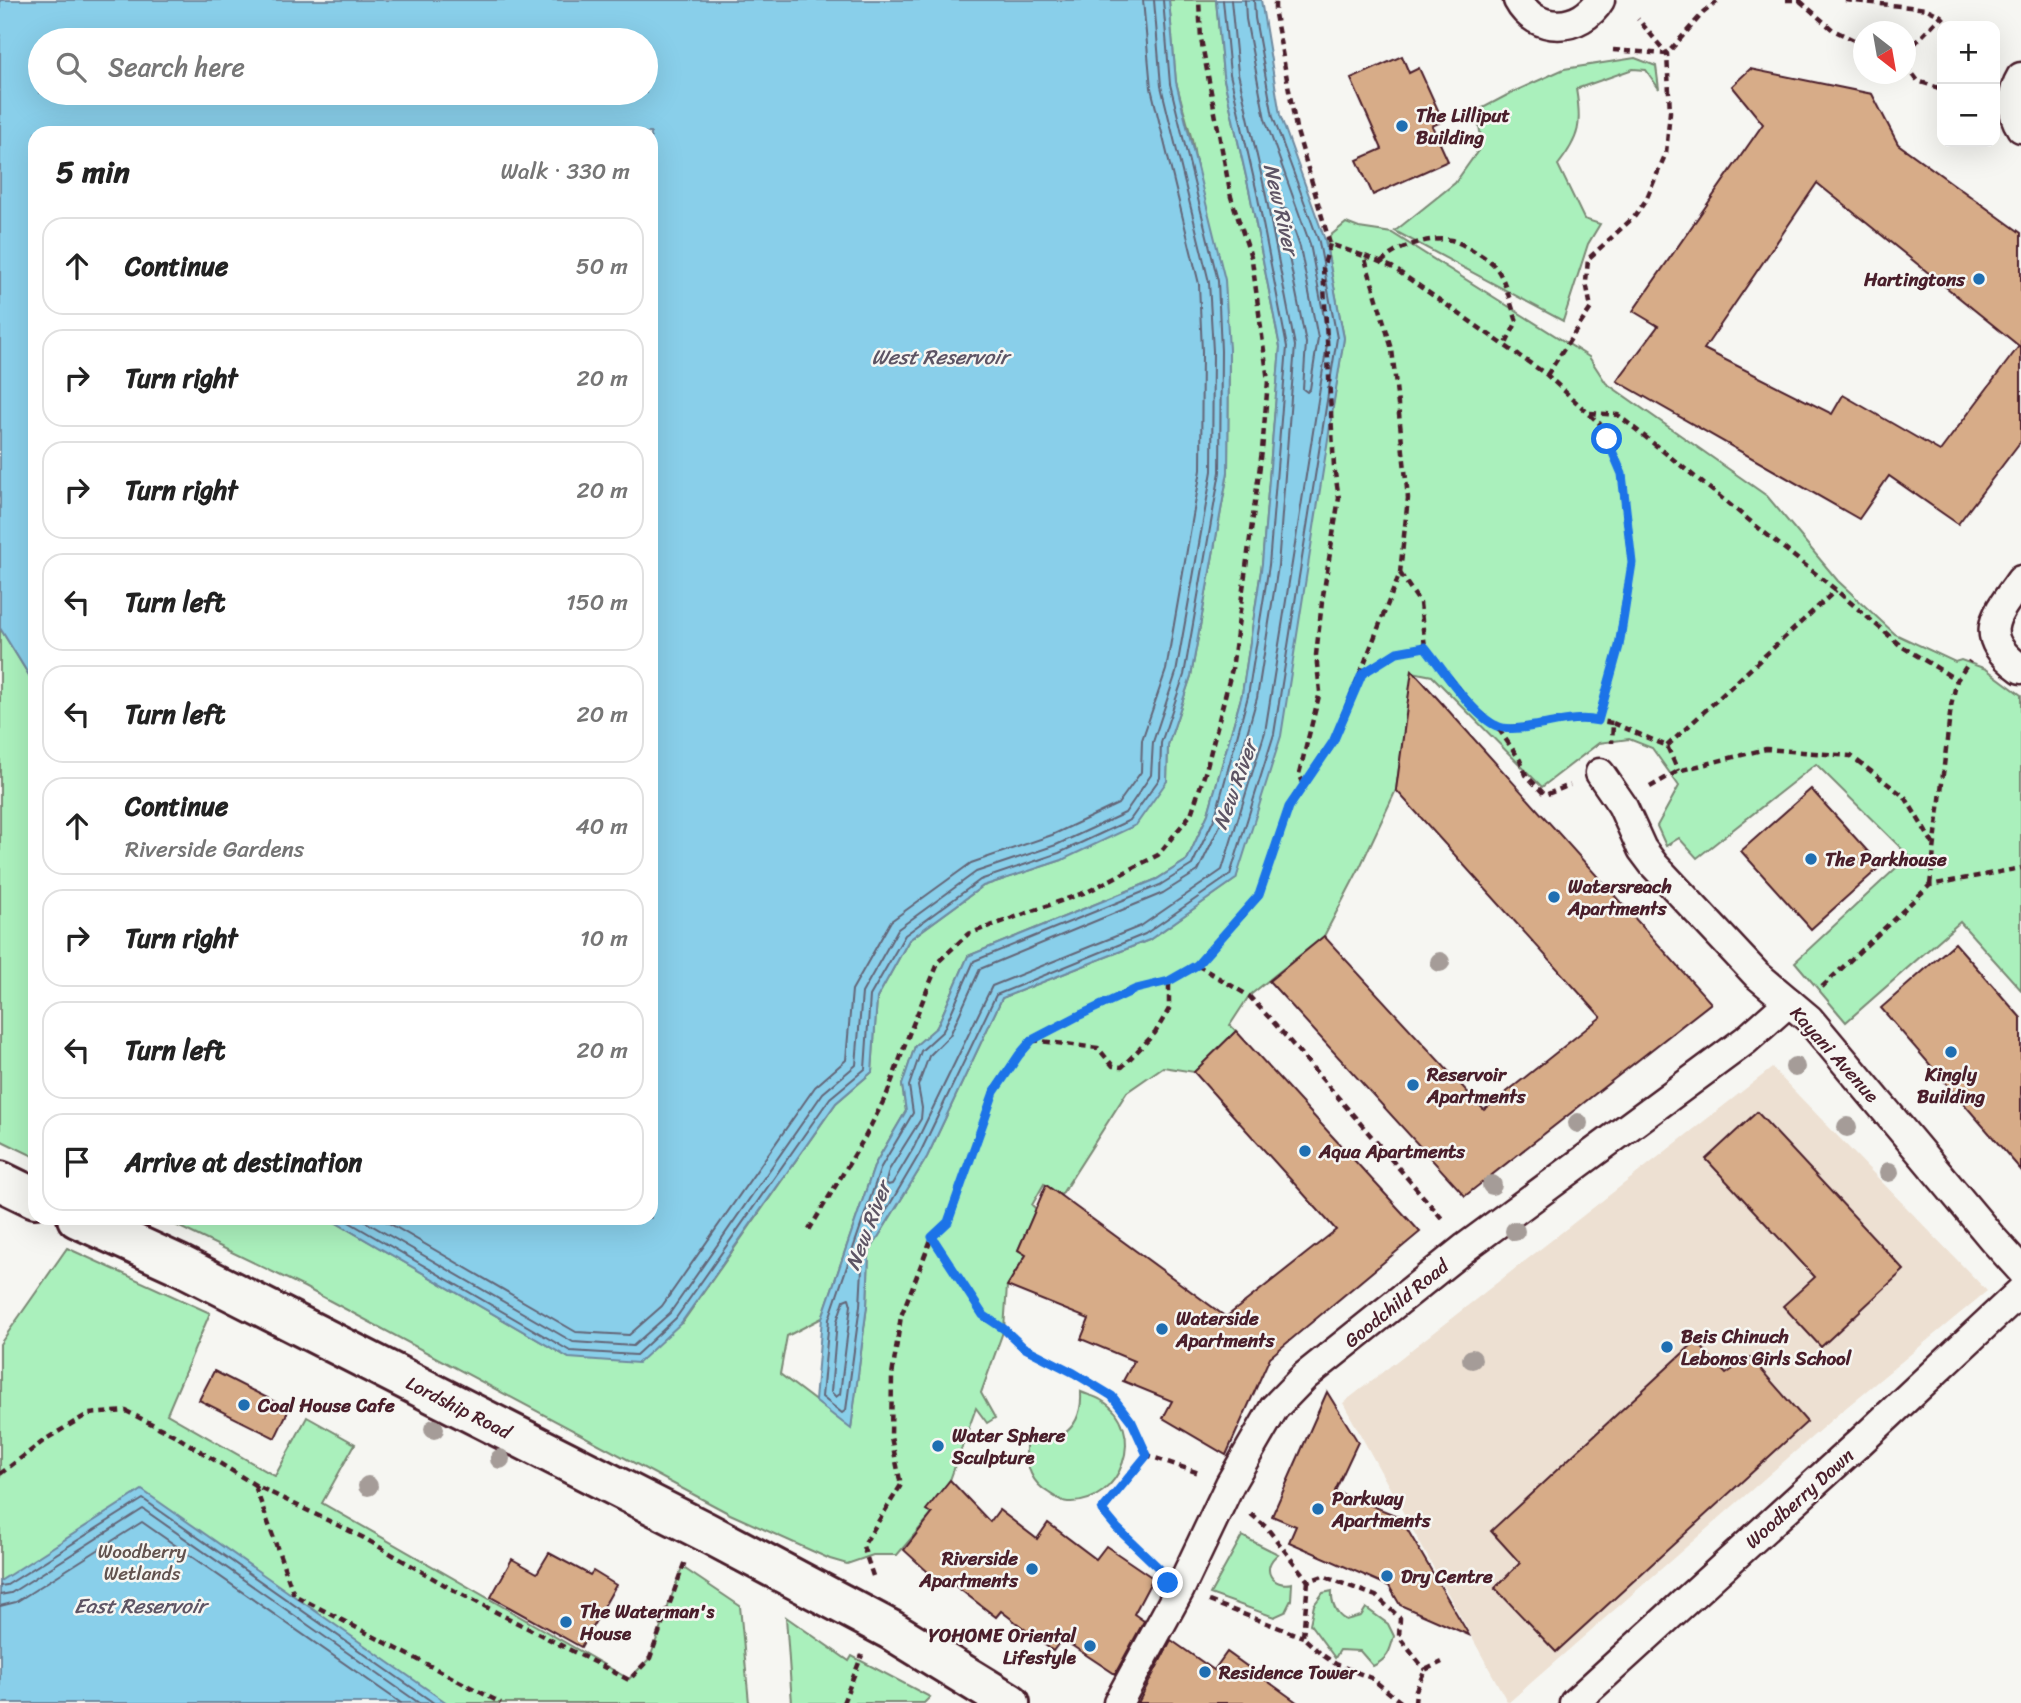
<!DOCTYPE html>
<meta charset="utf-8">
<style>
body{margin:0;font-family:Sriracha,sans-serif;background:#f6f6f6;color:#222}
.controls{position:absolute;right:21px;top:21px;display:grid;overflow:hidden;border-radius:14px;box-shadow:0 7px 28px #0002}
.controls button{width:63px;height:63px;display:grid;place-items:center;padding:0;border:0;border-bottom:2px solid #e0e0e0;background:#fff;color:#222;font:35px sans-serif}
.compass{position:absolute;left:1853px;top:21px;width:63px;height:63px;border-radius:50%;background:#fff;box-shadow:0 7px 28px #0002;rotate:149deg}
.stop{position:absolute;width:21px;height:21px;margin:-16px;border:5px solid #1a73e8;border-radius:50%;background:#fff}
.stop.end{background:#1a73e8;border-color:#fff;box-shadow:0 2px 7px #0008}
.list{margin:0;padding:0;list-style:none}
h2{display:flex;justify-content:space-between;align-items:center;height:91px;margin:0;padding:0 28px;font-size:30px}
h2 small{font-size:23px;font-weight:400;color:#767676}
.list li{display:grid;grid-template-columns:46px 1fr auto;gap:21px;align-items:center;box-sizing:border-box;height:98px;margin:0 14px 14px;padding:0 14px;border:2px solid #e0e0e0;border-radius:21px}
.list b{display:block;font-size:26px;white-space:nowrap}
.list p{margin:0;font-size:23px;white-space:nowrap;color:#767676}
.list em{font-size:23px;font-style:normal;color:#767676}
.icon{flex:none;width:38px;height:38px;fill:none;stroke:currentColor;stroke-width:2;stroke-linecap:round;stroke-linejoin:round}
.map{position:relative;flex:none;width:2021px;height:1703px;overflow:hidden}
.search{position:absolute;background:#fff;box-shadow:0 7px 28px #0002;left:28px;top:28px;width:630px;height:77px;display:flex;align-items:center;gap:18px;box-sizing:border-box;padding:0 24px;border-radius:38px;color:#767676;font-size:26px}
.panel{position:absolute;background:#fff;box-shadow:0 7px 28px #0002;left:28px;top:126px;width:630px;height:1099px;border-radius:21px}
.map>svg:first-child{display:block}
.built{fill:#ede0d2}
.green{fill:#aaf0bc;stroke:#7a8874;stroke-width:2}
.water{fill:#89cfea;stroke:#70899e;stroke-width:2;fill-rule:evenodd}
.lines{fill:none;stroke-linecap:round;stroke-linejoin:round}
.shore{stroke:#636577;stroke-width:2}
.building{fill:#d7ac88;stroke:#4a1f2b;stroke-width:2;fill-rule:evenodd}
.street-casing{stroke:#4a1f2b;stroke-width:33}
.secondary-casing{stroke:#4a1f2b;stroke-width:44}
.path{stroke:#4a1f2b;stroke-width:4.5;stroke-dasharray:7 5;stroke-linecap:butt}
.street{stroke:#f6f6f2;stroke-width:28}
.secondary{stroke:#f6f6f2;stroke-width:38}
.tree{fill:#a59c98}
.route{stroke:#1a73e8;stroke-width:9}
.poi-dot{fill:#1f6fb2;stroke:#f6f6f2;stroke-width:2.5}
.labels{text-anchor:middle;stroke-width:5;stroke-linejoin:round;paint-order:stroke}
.poi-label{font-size:19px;font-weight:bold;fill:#4a1f2b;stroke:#f6f6f2;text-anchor:start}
.street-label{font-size:19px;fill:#4a1f2b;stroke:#f6f6f2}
.park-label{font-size:19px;fill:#62534f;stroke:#f6f6f2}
.water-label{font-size:21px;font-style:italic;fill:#5d5464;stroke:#f6f6f2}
</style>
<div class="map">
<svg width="2021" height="1703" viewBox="0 0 2021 1703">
<rect width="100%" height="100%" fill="#f6f6f2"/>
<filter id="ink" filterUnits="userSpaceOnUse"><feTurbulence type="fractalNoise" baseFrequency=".0143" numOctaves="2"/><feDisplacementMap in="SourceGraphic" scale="14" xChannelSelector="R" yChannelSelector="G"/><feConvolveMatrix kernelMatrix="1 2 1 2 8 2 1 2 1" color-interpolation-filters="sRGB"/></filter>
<g filter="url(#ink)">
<polygon class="built" points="1772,1068 1987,1291 1837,1415 1508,1703 1343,1403"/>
<g class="green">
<polygon points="1169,0 1216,0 1223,75 1250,194 1280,347 1262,564 1242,694 1208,814 1187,860 1157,879 968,956 937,1027 915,1046 902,1085 906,1111 875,1164 822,1318 787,1336 780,1374 851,1428 867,1306 869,1252 927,1157 1002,998 1149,940 1236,879 1310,545 1344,338 1325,240 1346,223 1359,228 1392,233 1589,357 1606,383 1767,496 1838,581 1895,634 1955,662 1961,660 1986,669 2021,695 2021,990 1960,922 1846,1022 1795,962 1909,856 1816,764 1697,858 1679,838 1666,846 1657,826 1679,786 1652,748 1629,739 1599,743 1542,787 1432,676 1412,672 1396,790 1360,867 1324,936 1249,996 1230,1025 1236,1031 1194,1072 1163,1067 1127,1092 1061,1195 1044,1184 1032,1205 1036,1209 1018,1250 1026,1255 1007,1286 1004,1329 981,1393 995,1418 987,1423 976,1408 950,1480 927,1510 932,1514 897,1555 873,1555 847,1564 830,1559 730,1514 304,1287 161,1218 328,1218 569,1358 682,1323 836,1103 872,1072 877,998 909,940 983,886 1062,860 1167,781 1168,745 1191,676 1228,472 1229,350 1192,140 1176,82"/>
<path d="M1635 58 1656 66 1659 89 1646 70 1633 69 1576 89C1582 124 1580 137 1558 165L1584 219 1600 224 1588 244 1563 321 1395 231 1455 183 1482 145 1477 111 1513 92 1564 69Z"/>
<polygon points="0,628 35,685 35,1157 0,1140"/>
<polygon points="67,1248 210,1313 167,1414 275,1476 307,1417 355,1444 322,1503 629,1679 650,1658 682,1567 740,1606 749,1703 0,1703 0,1344"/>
<path d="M1081 1392C1087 1395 1095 1396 1101 1400 1149 1428 1122 1505 1068 1502 1062 1502 1055 1497 1049 1493 1030 1482 1025 1464 1026 1443 1060 1444 1083 1428 1081 1392Z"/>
<path d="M1242 1536 1278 1554C1259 1569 1273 1588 1292 1583L1291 1600 1285 1612 1274 1617 1210 1594Z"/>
<path d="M1332 1591C1331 1603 1336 1615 1346 1620L1361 1616 1366 1608 1388 1624 1394 1636C1390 1651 1388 1659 1373 1666L1360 1651 1340 1650 1335 1658 1310 1624 1314 1605 1323 1593Z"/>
<polygon points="786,1617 849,1661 852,1656 930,1697 924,1703 792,1703"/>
</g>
<g class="water">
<path d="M0 0H1169L1176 82 1225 280 1229 350 1228 472 1191 676 1168 745 1167 781 1136 825 1062 860 983 886 909 940 877 998 872 1072 836 1103 681 1323 638 1363 569 1358 328 1218H651V133H35V685L0 628ZM40 40H646V93H40Z"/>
<polygon points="1216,0 1261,0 1280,115 1325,240 1344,338 1281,736 1236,879 1149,940 1002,998 927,1157 869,1252 867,1306 851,1429 815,1401 822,1318 875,1164 906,1111 902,1085 915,1046 937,1027 968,956 1157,879 1187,860 1208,814 1242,694 1262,564 1280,347 1250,194 1223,75"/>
<polygon points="142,1490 447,1703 0,1703 0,1581"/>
</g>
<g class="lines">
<g class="shore">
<polyline points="1223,0 1230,74 1257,193 1287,347 1269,565 1248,696 1215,817 1192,865 1160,885 974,961 943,1031 921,1051 909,1086 913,1113 881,1167 829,1319 822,1397 842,1413 846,1410 860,1306 863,1250 920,1153 996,995 1145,934 1230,875 1274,734 1337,338 1319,242 1273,117 1255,18 1254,0"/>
<polyline points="1231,0 1238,73 1265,191 1295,346 1278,566 1257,698 1223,819 1198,871 1163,893 980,969 950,1035 929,1056 918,1086 922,1108 921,1119 889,1170 886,1182 888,1185 892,1184 913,1149 992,986 1141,926 1222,870 1265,732 1328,338 1310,244 1265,119 1246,19 1245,0"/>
<polygon points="1282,208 1287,210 1300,247 1318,338 1310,389 1307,392 1303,389 1306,343 1280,212"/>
<polyline points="342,1218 570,1351 636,1355 676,1318 830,1098 865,1069 870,996 905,935 980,880 1059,853 1130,820 1160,778 1161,743 1184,675 1220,472 1221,351 1218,281 1170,84 1163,0"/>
<polyline points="359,1218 573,1342 633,1346 670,1313 823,1093 856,1065 862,993 898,929 976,872 1056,845 1125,813 1151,775 1153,742 1176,673 1212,471 1213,351 1209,282 1161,86 1154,0"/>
<polyline points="380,1218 576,1332 629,1335 662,1306 815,1087 846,1060 852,990 891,921 971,863 1052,835 1118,804 1141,772 1142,740 1166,670 1201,470 1202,351 1199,284 1151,88 1143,0"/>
<polygon points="849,1298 851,1305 840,1394 836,1397 831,1392 837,1321 844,1300"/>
<polyline points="0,1586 7,1585 143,1499 434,1703"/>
<polyline points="0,1595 11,1593 143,1509 419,1703"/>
<polyline points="0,1606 16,1602 142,1522 401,1703"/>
</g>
</g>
<g class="building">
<polygon points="1402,56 1409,73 1419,68 1443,121 1432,126 1448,161 1373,195 1357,160 1382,149 1351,79"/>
<path d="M1750 69 1872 94 1898 144 2021 233V441L1958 524 1889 476 1859 519 1617 381 1658 326 1633 311 1763 124 1732 86ZM1817 183 2019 346 1940 451 1843 395 1832 414 1704 349Z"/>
<polygon points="1412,670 1711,1003 1465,1196 1269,981 1324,936 1484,1110 1601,1017 1396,790"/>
<polygon points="1811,789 1881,866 1811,929 1741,851"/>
<polygon points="1955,943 2021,1018 2021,1170 1881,1008"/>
<polygon points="1236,1031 1420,1232 1270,1357 1226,1455 1163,1418 1172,1401 1123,1381 1134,1361 1081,1339 1089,1319 1007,1286 1026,1255 1018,1250 1046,1185 1226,1317 1336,1230 1194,1072"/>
<polygon points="1757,1112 1904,1270 1821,1347 1783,1306 1815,1277 1706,1159"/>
<polygon points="1696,1341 1726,1374 1750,1357 1807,1422 1556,1652 1495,1588 1520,1563 1491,1531"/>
<polygon points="214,1371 289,1409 275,1438 199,1400"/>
<polygon points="1327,1392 1358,1442 1335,1491 1400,1517 1469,1635 1400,1605 1389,1586 1289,1542 1296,1526 1272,1516"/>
<polygon points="950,1480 990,1522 999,1510 1037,1539 1048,1523 1096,1559 1106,1546 1153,1578 1134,1614 1144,1621 1115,1674 1062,1639 1053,1651 1001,1611 996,1617 949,1581 943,1586 904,1550 932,1514 926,1510"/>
<polygon points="549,1553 590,1575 593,1571 616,1585 581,1647 491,1597 512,1559 537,1573"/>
<polygon points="1171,1640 1214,1670 1227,1652 1298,1703 1138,1703"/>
</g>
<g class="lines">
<defs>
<g id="street">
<path d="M1518 0C1536 34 1581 32 1600 0"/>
<path d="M2021 77C2012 92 2010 112 2021 128"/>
<path d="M2021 580C1994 617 1976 636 2021 669"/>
<polyline points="1600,773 1622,805 1642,849 1654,865 1757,975 1809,1019 1992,1238 2021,1270"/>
<polyline points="1118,1703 1180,1589 1230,1484 1274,1408 1305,1376 1466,1247 1746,1040 1789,1002"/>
<polyline points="1574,1703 1860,1442 2021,1291"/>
</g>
<g id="secondary">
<polyline points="0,1181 35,1198"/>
<polyline points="77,1218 180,1265 704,1531 891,1630 1010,1703"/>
</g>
</defs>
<use href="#street" class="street-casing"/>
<use href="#secondary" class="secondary-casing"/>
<g class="path">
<polyline points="1786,0 1802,0"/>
<polyline points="1845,0 1927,9 1941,16 1950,26"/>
<polyline points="1800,1 1833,30 1864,45"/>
<polyline points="1613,50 1667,54 1703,13 1719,0"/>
<polyline points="1906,53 1941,16"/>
<polyline points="1906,65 1918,81 1942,89"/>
<polyline points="1365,256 1392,267 1547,375 1600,424 1607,439 1622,474 1632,563 1619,646 1598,721"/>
<path d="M1381 263C1395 247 1430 236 1451 240 1460 242 1488 258 1494 265 1506 279 1510 304 1517 321L1505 346"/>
<polyline points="1547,375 1591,308 1586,282 1588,259 1635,216 1646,200 1666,153 1670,112 1667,54 1638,19"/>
<polyline points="1590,413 1618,415 1836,590 1901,646 1957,680"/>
<polyline points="1400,573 1420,603 1425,647"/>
<polyline points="1362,673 1397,652 1425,647 1474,708 1498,728 1520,760 1526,775 1545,795 1570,785"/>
<polyline points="1613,723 1667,746 1678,771"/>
<path d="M1498 728C1529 728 1556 721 1586 720 1595 719 1604 722 1613 723L1612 743"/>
<polyline points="1667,746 1836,590"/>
<polyline points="1304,784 1299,774 1320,692 1316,655 1322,602 1339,498 1334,467 1323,268 1330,244"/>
<polyline points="1650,787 1678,771 1766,749 1851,756 1905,797 1935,847"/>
<polyline points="1930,885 1951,706 1957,680 1970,661"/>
<polyline points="1197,965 1249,996 1275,1024 1445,1222"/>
<polyline points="1822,987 1930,885 2021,868"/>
<polyline points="1032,1040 1098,1048 1113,1066 1122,1067 1155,1033 1169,1009 1169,981"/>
<polyline points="809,1230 865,1137 887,1094 909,1034 939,961 968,934 1089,891 1158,855 1191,814 1206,770 1232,669 1262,451 1268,381 1252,260 1231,197 1201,39 1199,0"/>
<polyline points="933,1238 983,1316 1004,1329 1023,1347 1074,1373 1112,1397 1132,1422 1147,1455 1199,1473"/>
<polyline points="1147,1455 1102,1510 1117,1528 1155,1565"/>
<polyline points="0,1474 46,1439 88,1414 126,1411 174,1435 255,1485 364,1538 455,1591 629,1680 650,1658 685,1561"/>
<polyline points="255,1486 294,1595 501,1703"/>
<polyline points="1251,1514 1267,1528 1308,1581 1323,1576 1376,1596 1400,1618 1399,1637 1425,1670"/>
<polyline points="873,1576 863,1546 901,1485 891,1437 892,1376 901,1316 932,1237 948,1222 994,1092 1019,1055 1032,1040 1078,1016 1135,989 1169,981 1197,965 1259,896 1289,807 1333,742 1400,573 1408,498 1392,349 1364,256 1330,244 1296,128 1275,14 1275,0"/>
<polyline points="1308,1581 1303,1637 1321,1654 1336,1664 1371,1678 1402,1703"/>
<polyline points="1209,1601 1303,1637"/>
<polyline points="843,1703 862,1655"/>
<polyline points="1415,1703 1416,1690 1425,1670 1442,1662"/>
</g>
<use href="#street" class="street"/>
<use href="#secondary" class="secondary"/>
</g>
<g class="tree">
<circle cx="1440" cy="962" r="10"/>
<circle cx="1795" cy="1067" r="10"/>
<circle cx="1578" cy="1123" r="10"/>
<circle cx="1847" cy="1127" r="10"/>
<circle cx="1889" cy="1172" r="10"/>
<circle cx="1492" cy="1185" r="10"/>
<circle cx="1515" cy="1231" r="10"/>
<circle cx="1472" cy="1359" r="10"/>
<circle cx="434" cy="1429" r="10"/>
<circle cx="500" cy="1459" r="10"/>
<circle cx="368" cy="1486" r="10"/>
</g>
</g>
<g class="lines" filter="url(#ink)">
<path class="route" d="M1168 1583 1164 1581 1166 1575 1117 1528 1102 1510 1147 1455 1132 1422 1112 1396 1074 1373 1023 1347 1004 1329 983 1315 932 1237 948 1222 994 1092 1019 1055 1032 1040 1078 1016 1136 989 1169 981 1197 965 1259 895 1289 807 1333 742 1362 674 1397 652 1425 647C1442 668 1473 716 1497 726 1507 731 1524 728 1534 726 1555 723 1578 716 1598 721L1619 646 1632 563 1622 474 1607 439"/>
</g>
<g class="poi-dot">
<circle cx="1402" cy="126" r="7"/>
<circle cx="1979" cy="279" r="7"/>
<circle cx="1811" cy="859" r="7"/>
<circle cx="1554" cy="897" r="7"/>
<circle cx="1951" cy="1052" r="7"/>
<circle cx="1413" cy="1085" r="7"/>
<circle cx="1305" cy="1151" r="7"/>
<circle cx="1162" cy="1329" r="7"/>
<circle cx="1667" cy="1347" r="7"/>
<circle cx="244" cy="1405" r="7"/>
<circle cx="938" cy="1446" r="7"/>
<circle cx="1318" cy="1509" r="7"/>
<circle cx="1032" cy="1569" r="7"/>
<circle cx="1387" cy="1576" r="7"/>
<circle cx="566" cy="1622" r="7"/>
<circle cx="1090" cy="1646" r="7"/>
<circle cx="1205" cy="1672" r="7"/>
</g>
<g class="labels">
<g class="poi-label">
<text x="1416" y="122">The Lilliput<tspan x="1416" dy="22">Building</tspan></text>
<text x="1965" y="286" text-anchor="end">Hartingtons</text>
<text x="1825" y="866">The Parkhouse</text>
<text x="1568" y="893">Watersreach<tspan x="1568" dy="22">Apartments</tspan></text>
<text x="1427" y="1081">Reservoir<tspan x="1427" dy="22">Apartments</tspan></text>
<text x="1951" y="1081" text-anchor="middle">Kingly<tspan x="1951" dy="22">Building</tspan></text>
<text x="1319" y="1158">Aqua Apartments</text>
<text x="1176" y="1325">Waterside<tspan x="1176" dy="22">Apartments</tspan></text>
<text x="1681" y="1343">Beis Chinuch<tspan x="1681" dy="22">Lebonos Girls School</tspan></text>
<text x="258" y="1412">Coal House Cafe</text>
<text x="952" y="1442">Water Sphere<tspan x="952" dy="22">Sculpture</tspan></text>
<text x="1332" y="1505">Parkway<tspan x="1332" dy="22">Apartments</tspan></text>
<text x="1018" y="1565" text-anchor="end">Riverside<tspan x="1018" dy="22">Apartments</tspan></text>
<text x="1401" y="1583">Dry Centre</text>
<text x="580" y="1618">The Waterman's<tspan x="580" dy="22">House</tspan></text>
<text x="1076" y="1642" text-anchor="end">YOHOME Oriental<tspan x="1076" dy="22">Lifestyle</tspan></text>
<text x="1219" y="1679">Residence Tower</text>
</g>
<g class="street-label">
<text transform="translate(1835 1054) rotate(48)" y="7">Kayani Avenue</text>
<text transform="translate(1396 1303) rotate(-39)" y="7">Goodchild Road</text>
<text transform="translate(459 1407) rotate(27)" y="7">Lordship Road</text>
<text transform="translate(1799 1498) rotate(-42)" y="7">Woodberry Down</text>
</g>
<g class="park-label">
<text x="142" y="1558">Woodberry<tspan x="142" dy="22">Wetlands</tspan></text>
</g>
<g class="water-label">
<text transform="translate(1281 209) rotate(77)" y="7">New River</text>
<text x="940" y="364">West Reservoir</text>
<text transform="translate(1235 785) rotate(-70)" y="7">New River</text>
<text transform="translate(868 1226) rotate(-69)" y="7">New River</text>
<text x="140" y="1613">East Reservoir</text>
</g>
</g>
</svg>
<div class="controls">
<button>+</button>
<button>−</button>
</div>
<svg class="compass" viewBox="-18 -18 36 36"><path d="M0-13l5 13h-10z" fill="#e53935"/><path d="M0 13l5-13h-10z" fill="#767676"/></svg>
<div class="stop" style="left:1607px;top:439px"></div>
<div class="stop end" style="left:1168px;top:1583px"></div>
<div class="search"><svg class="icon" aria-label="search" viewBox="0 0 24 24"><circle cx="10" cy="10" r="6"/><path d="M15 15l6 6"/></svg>Search here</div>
<section class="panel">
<h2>5 min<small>Walk · 330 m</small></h2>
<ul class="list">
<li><svg class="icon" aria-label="ahead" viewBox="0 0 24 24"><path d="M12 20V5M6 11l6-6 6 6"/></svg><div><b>Continue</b></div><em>50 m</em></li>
<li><svg class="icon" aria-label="right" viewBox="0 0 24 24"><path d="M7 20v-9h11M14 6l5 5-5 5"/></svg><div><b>Turn right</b></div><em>20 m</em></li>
<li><svg class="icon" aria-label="right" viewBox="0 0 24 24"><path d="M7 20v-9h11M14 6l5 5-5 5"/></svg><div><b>Turn right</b></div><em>20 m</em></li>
<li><svg class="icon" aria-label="left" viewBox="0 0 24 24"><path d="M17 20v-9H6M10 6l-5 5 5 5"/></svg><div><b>Turn left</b></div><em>150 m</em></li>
<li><svg class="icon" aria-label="left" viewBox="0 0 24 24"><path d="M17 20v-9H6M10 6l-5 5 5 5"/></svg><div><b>Turn left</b></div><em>20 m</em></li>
<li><svg class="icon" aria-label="ahead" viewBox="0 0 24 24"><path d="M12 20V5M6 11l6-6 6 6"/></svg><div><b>Continue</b><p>Riverside Gardens</p></div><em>40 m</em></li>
<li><svg class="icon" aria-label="right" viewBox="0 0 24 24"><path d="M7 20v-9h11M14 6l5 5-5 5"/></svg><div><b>Turn right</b></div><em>10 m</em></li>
<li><svg class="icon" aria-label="left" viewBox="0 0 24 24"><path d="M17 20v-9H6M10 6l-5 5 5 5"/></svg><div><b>Turn left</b></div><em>20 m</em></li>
<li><svg class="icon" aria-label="arrive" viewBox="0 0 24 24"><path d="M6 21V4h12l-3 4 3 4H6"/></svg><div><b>Arrive at destination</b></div></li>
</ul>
</section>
</div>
